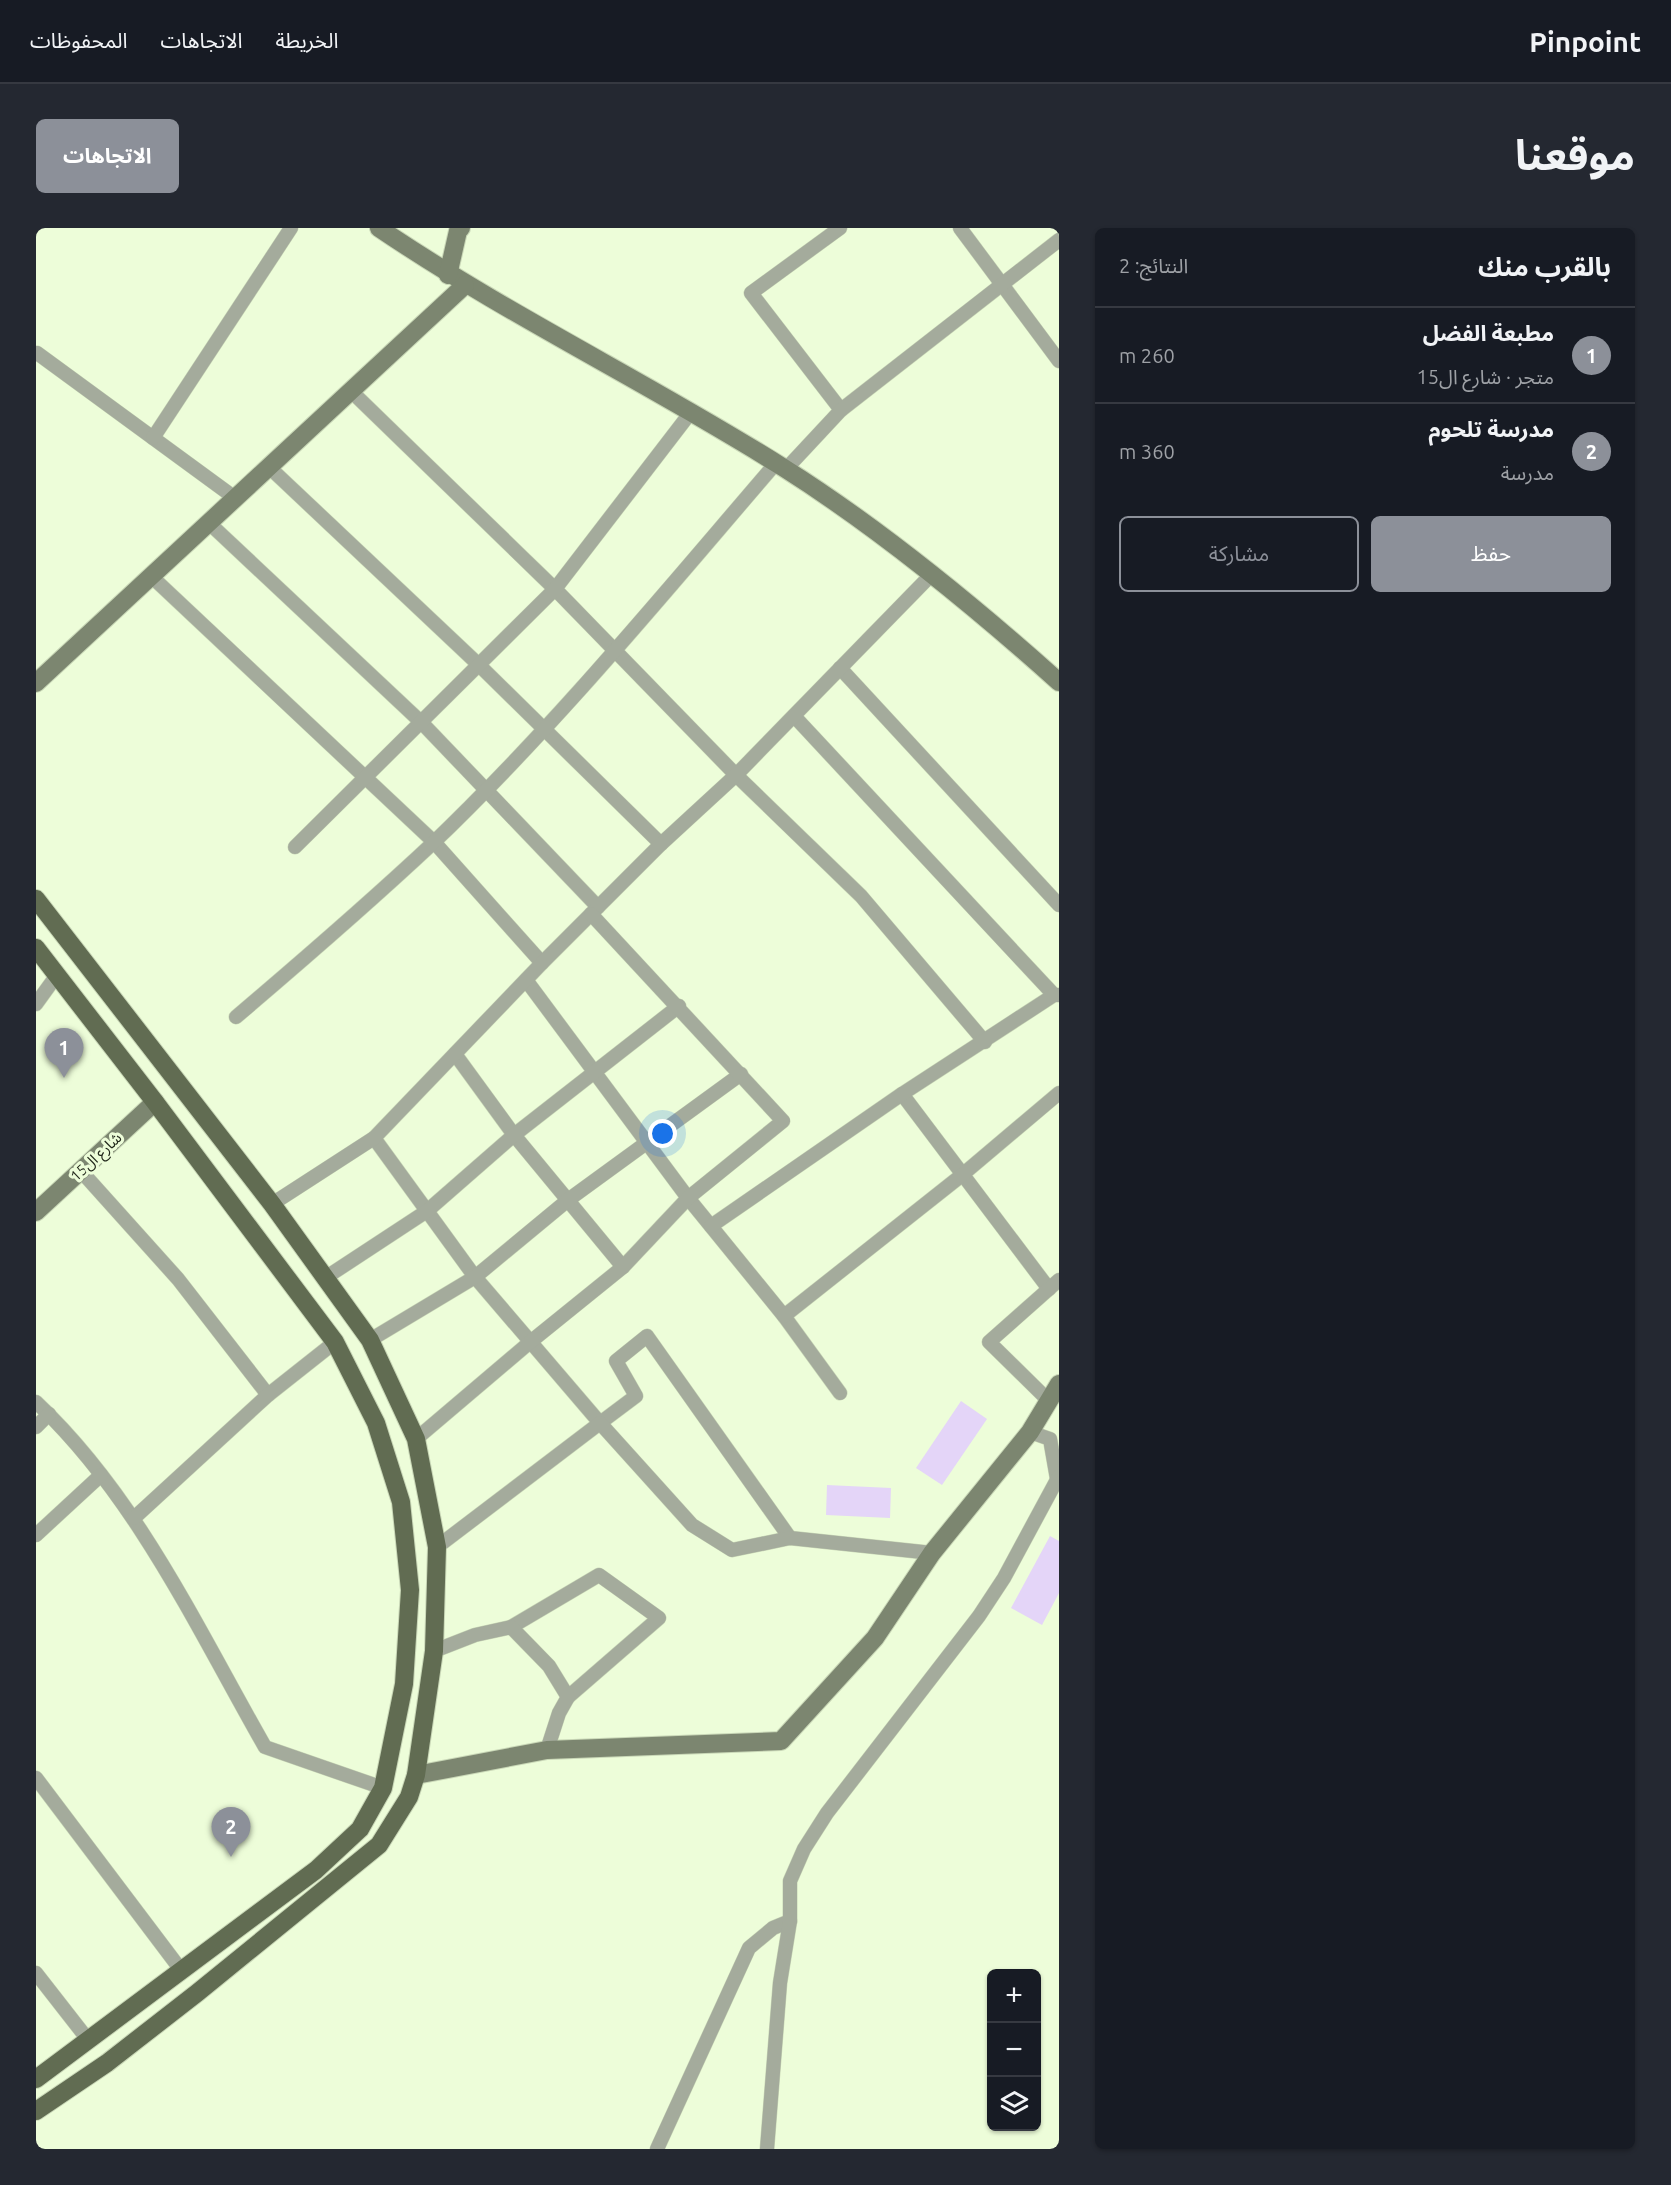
<!DOCTYPE html>
<html lang="ar">
<meta charset="utf-8">
<style>
body{margin:0;font-family:Ubuntu,"Noto Sans Arabic",sans-serif;background:#242831;color:#f1f3f6;direction:rtl}
.controls{position:absolute;right:18px;bottom:18px;display:grid;overflow:hidden;border-radius:9px;box-shadow:0 2px 4px #0004}
.controls button{width:54px;height:54px;display:grid;place-items:center;padding:0;border:0;border-bottom:2px solid #363941;background:#171b24;color:#f1f3f6;font:30px sans-serif}
.you{position:absolute;left:627px;top:906px;width:21px;height:21px;margin:-15px;border:4px solid #fff;border-radius:50%;background:#1a73e8;box-shadow:0 0 0 9px #1a73e833}
.badge{display:grid;place-items:center;width:39px;height:39px;border-radius:50%;background:#8c9099;color:#fff;font-size:20px;font-weight:700}
.pin{position:absolute;translate:-50% -50px;filter:drop-shadow(0 2px 3px #0008)}
.pin::after{content:'';position:absolute;top:32px;width:21px;height:18px;background:inherit;clip-path:polygon(0 0,100% 0,50% 100%)}
.list{margin:0;padding:0;list-style:none}
h2{display:flex;justify-content:space-between;align-items:center;height:78px;margin:0;padding:0 24px;font-size:26px}
h2 small{font-size:20px;font-weight:400;color:#9ea1a6}
.list li{display:grid;grid-template-columns:39px 1fr auto;gap:18px;align-items:center;box-sizing:border-box;height:96px;padding:0 24px;border-top:2px solid #363941}
.list b{display:block;font-size:22px;white-space:nowrap}
.list p{margin:0;font-size:20px;white-space:nowrap;color:#9ea1a6}
.list em{font-size:20px;font-style:normal;color:#9ea1a6}
.actions{display:flex;gap:12px;padding:18px 24px}
.actions a{flex:1;padding:14px 0;border:2px solid #8c9099;border-radius:9px;text-align:center;font-size:21px;color:#8c9099}
.actions .main{background:#8c9099;color:#fff}
.icon{flex:none;width:33px;height:33px;fill:none;stroke:currentColor;stroke-width:2;stroke-linecap:round;stroke-linejoin:round}
.map{position:relative;flex:none;width:1023px;height:1921px;overflow:hidden;direction:ltr;border-radius:9px}
header{display:flex;align-items:center;gap:36px;box-sizing:border-box;height:84px;padding:0 30px;background:#171b24;border-bottom:2px solid #363941}
header strong{font-size:28px}
nav{display:flex;gap:33px;margin-inline-start:auto;font-size:21px}
.intro{display:flex;align-items:center;justify-content:space-between;box-sizing:border-box;height:144px;padding:0 36px}
h1{margin:0;font-size:42px}
.button{padding:15px 27px;border-radius:9px;background:#8c9099;color:#fff;font-size:21px;font-weight:700}
main{display:flex;gap:36px;padding:0 36px}
aside{flex:1;background:#171b24;border-radius:9px;box-shadow:0 2px 4px #0004}
.map>svg:first-child{display:block}
.building{fill:#e4d5f8}
.lines{fill:none;stroke-linecap:round;stroke-linejoin:round}
.street-casing{stroke:#c9d7b7;stroke-width:15}
.secondary-casing{stroke:#c9d7b7;stroke-width:20}
.primary-casing{stroke:#c9d7b7;stroke-width:20}
.street{stroke:#a4ab9c;stroke-width:14}
.secondary{stroke:#7c8670;stroke-width:18}
.primary{stroke:#616c52;stroke-width:18}
.labels{text-anchor:middle;stroke-width:6;stroke-linejoin:round;paint-order:stroke}
.street-label{font-size:15px;fill:#23291c;stroke:#edfdd9}
</style>
<header>
<strong>Pinpoint</strong>
<nav><a>الخريطة</a><a>الاتجاهات</a><a>المحفوظات</a></nav>
</header>
<div class="intro"><h1>موقعنا</h1><a class="button">الاتجاهات</a></div>
<main>
<aside>
<h2>بالقرب منك<small>النتائج: 2</small></h2>
<ul class="list">
<li><span class="badge">1</span><div><b>مطبعة الفضل</b><p>متجر · شارع ال15</p></div><em>260 m</em></li>
<li><span class="badge">2</span><div><b>مدرسة تلحوم</b><p>مدرسة</p></div><em>360 m</em></li>
</ul>
<div class="actions"><a class="main">حفظ</a><a>مشاركة</a></div>
</aside>
<div class="map">
<svg width="1023" height="1921" viewBox="0 0 1023 1921">
<rect width="100%" height="100%" fill="#edfdd9"/>
<g class="building">
<polygon points="925,1173 951,1191 906,1257 880,1240"/>
<polygon points="791,1257 855,1260 854,1290 790,1287"/>
<polygon points="1014,1308 1023,1313 1023,1365 1006,1397 975,1380"/>
</g>
<g class="lines">
<defs>
<g id="street">
<polyline points="804,0 715,65 805,182"/>
<polyline points="924,0 1023,133"/>
<polyline points="1,125 199,270"/>
<polyline points="315,163 519,361 700,547 825,668 949,814"/>
<polyline points="117,210 255,0"/>
<polyline points="233,239 444,438 625,616"/>
<polyline points="750,241 805,182 1023,12"/>
<polyline points="173,295 386,495 562,679"/>
<polyline points="115,348 398,614 506,735"/>
<polyline points="804,440 1023,677"/>
<polyline points="758,488 1018,767"/>
<polyline points="259,619 519,361 655,184"/>
<polyline points="490,752 652,970 748,1088 804,1165"/>
<polyline points="0,776 21,747"/>
<path d="M200 789C267 732 333 675 397 615 520 497 629 364 740 235"/>
<polyline points="419,826 478,907 587,1039"/>
<polyline points="866,866 1013,1061"/>
<polyline points="338,910 439,1049 564,1195 600,1168 580,1133 611,1108 754,1310"/>
<polyline points="45,943 142,1051 232,1167"/>
<polyline points="236,976 338,910 506,735 625,616 700,547 896,346"/>
<polyline points="675,998 866,866 1018,767 1023,767"/>
<polyline points="289,1050 391,983 478,907 643,778"/>
<polyline points="748,1088 926,947 1023,865"/>
<polyline points="334,1112 439,1049 532,972 705,846"/>
<polyline points="1013,1173 953,1114 1023,1052"/>
<path d="M0 1174C101 1269 161 1400 229 1519L347 1560"/>
<polyline points="0,1199 13,1186"/>
<polyline points="994,1204 1014,1211 1021,1251"/>
<polyline points="380,1211 493,1115 587,1039 652,970 747,893 555,686"/>
<polyline points="98,1290 232,1167 299,1114"/>
<polyline points="0,1307 65,1247"/>
<polyline points="401,1319 564,1195 656,1297 696,1322 754,1310 896,1325"/>
<polyline points="475,1399 563,1347 623,1390 532,1469"/>
<polyline points="398,1423 439,1407 475,1399 513,1438 532,1469 523,1485 511,1522"/>
<polyline points="0,1550 145,1742"/>
<polyline points="0,1745 53,1813"/>
<polyline points="621,1921 713,1720 737,1700 754,1693"/>
<polyline points="731,1921 744,1755 754,1693 754,1653 768,1621 791,1585 943,1388 968,1350 1023,1248"/>
</g>
<g id="secondary">
<path d="M343 0C473 88 615 156 748 240 846 302 937 377 1023 454"/>
<polyline points="412,47 422,3 425,0"/>
<polyline points="0,455 429,57"/>
<polyline points="0,984 119,874"/>
<polyline points="380,1547 511,1522 745,1513 839,1410 896,1325 994,1204 1023,1156"/>
</g>
<g id="primary">
<polyline points="0,671 236,976 334,1112 380,1211 401,1319 398,1423 380,1547 373,1569 343,1617 161,1765 71,1835 0,1883"/>
<polyline points="0,720 119,874 299,1114 340,1195 365,1274 374,1362 368,1456 347,1560 324,1601 280,1642 0,1851"/>
</g>
</defs>
<use href="#street" class="street-casing"/>
<use href="#secondary" class="secondary-casing"/>
<use href="#primary" class="primary-casing"/>
<use href="#street" class="street"/>
<use href="#secondary" class="secondary"/>
<use href="#primary" class="primary"/>
</g>
<g class="labels">
<g class="street-label">
<text transform="translate(60 929) rotate(-43)" y="5">شارع ال15</text>
</g>
</g>
</svg>
<div class="controls">
<button>+</button>
<button>−</button>
<button><svg class="icon" aria-label="layers" viewBox="0 0 24 24"><path d="M12 4l9 5-9 5-9-5zM3 14l9 5 9-5"/></svg></button>
</div>
<div class="you"></div>
<div class="pin badge" style="left:28px;top:850px">1</div>
<div class="pin badge" style="left:195px;top:1629px">2</div>
</div>
</main>
